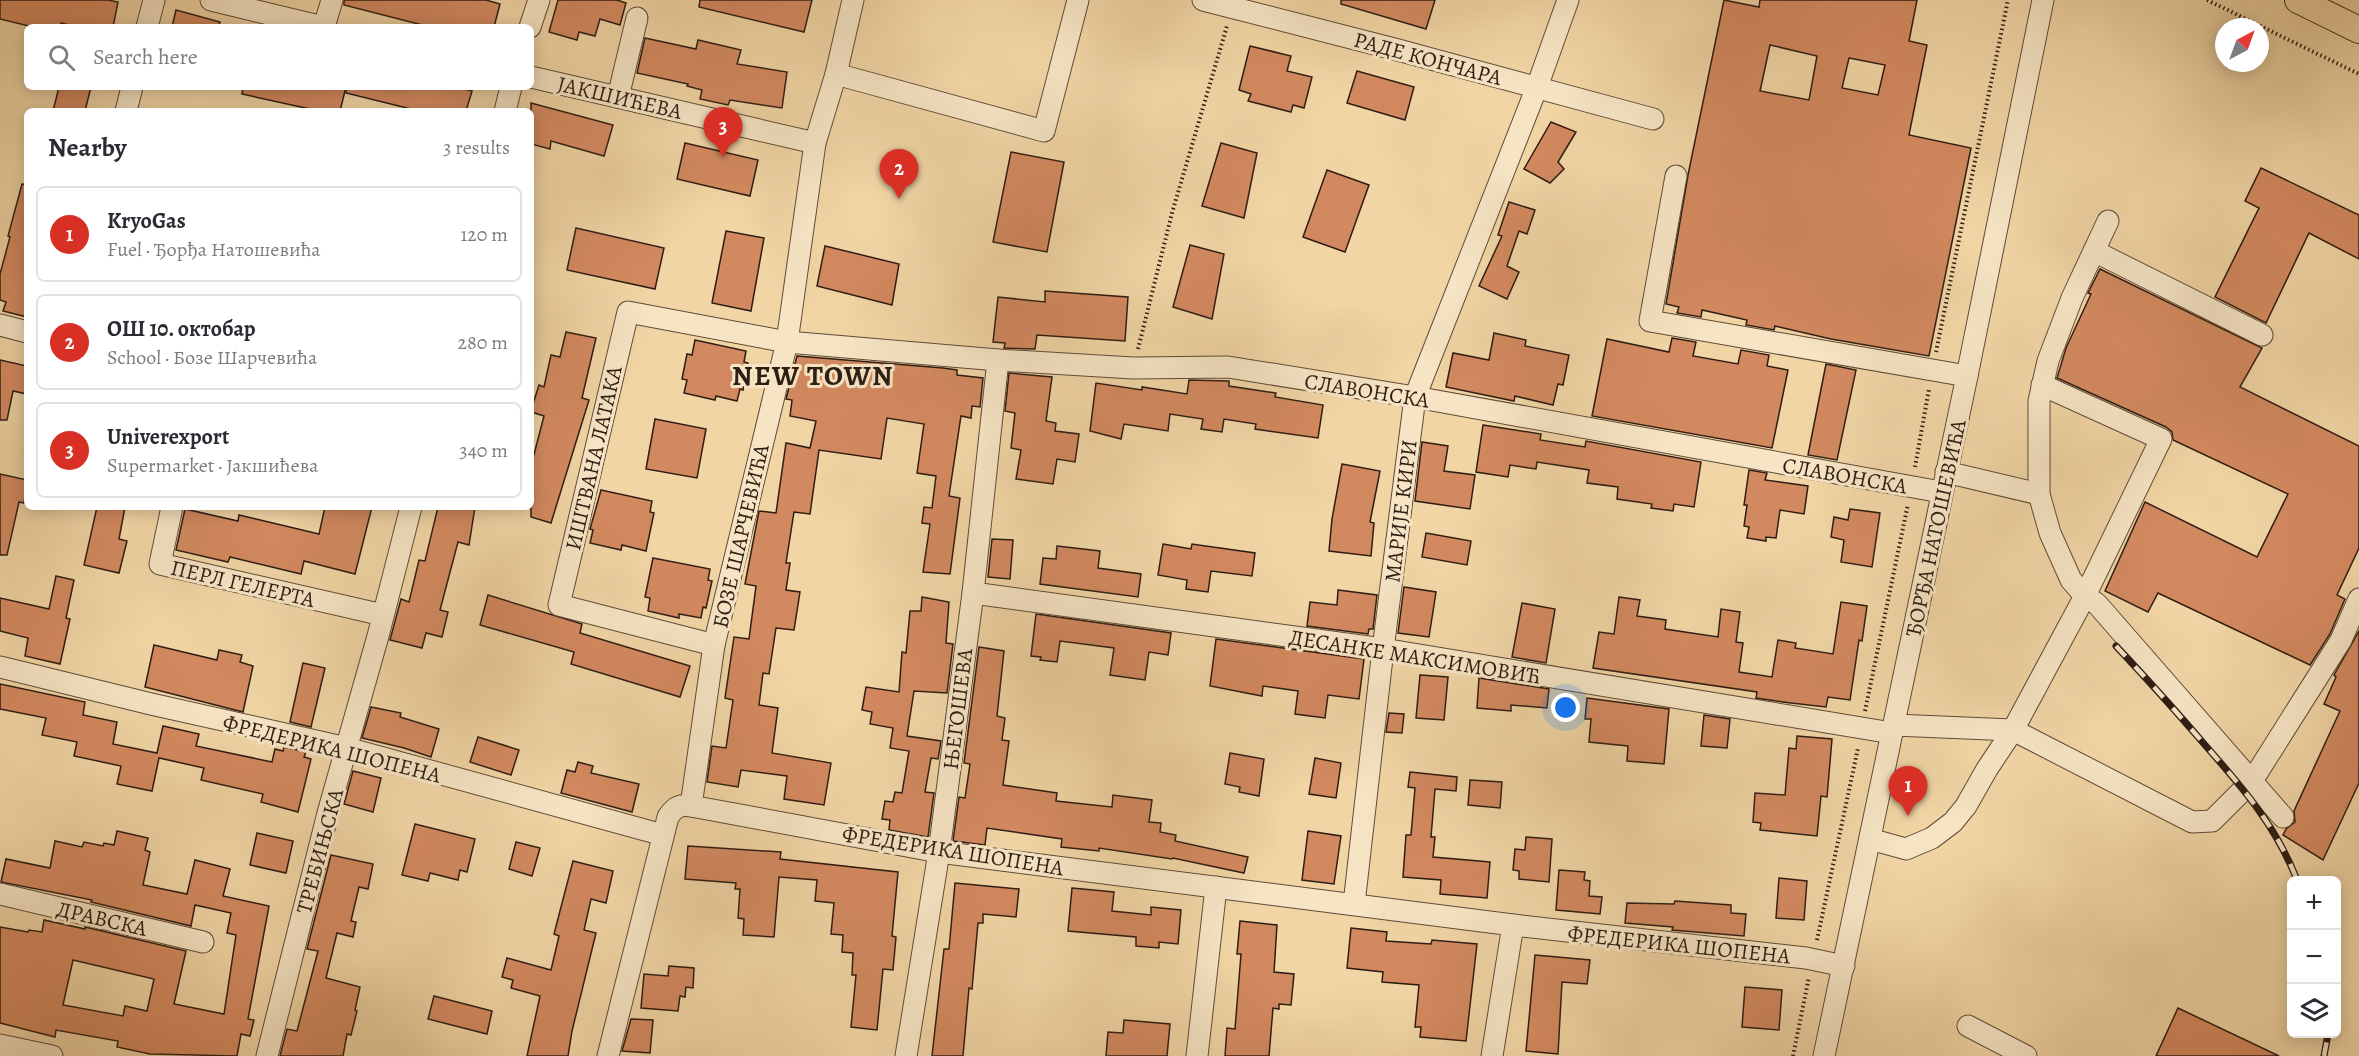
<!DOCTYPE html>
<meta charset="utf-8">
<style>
body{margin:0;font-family:Alegreya,serif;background:#f7f7f7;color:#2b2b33}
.controls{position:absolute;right:18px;bottom:18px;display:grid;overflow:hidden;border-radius:9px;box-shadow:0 3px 15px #0003}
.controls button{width:54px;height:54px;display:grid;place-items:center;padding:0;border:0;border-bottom:2px solid #e1e1e2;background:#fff;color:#2b2b33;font:30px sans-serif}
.compass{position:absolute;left:2215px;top:18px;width:54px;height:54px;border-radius:50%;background:#fff;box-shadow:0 3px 15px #0003;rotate:41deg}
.you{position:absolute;left:1566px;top:708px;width:21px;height:21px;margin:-15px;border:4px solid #fff;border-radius:50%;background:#1a73e8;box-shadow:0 0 0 9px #1a73e833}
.badge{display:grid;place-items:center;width:39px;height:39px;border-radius:50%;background:#d93025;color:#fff;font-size:20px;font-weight:700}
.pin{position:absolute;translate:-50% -50px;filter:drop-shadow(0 2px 3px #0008)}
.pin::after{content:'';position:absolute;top:32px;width:21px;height:18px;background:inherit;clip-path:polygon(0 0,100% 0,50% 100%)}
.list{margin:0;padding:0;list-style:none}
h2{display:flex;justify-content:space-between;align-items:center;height:78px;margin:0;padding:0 24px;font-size:26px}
h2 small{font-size:20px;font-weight:400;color:#7c7c81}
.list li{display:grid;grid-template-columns:39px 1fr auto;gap:18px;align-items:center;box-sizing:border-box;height:96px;margin:0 12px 12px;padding:0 12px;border:2px solid #e1e1e2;border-radius:9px}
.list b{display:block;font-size:22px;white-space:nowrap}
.list p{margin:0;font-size:20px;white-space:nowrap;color:#7c7c81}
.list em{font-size:20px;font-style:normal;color:#7c7c81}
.icon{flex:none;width:33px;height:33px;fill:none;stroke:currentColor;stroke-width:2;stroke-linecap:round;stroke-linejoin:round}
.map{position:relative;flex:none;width:2359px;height:1056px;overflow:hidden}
.search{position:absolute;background:#fff;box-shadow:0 3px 15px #0003;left:24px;top:24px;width:510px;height:66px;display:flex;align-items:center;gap:15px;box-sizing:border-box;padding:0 21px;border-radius:9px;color:#7c7c81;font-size:22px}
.panel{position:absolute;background:#fff;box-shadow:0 3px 15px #0003;left:24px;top:108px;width:510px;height:402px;border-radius:9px}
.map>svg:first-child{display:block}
.building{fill:#d38960;stroke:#2e1d13;stroke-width:1.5;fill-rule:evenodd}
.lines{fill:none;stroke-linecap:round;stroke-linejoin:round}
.minor-casing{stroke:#5f4b38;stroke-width:23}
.major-casing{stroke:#2e1d13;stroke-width:28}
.path{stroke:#2e1d13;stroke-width:4;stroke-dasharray:1.5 3;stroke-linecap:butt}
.minor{stroke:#f6e4c4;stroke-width:21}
.major{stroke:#f1d5a5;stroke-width:26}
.rail-casing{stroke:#2e1d13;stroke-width:7}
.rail{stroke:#f6e4c4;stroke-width:4.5;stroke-dasharray:14;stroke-linecap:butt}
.labels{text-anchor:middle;stroke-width:6;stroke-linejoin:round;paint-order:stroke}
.street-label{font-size:22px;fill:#2e1d13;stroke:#f6e4c4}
.district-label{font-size:28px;font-weight:bold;letter-spacing:1.5px;fill:#2e1d13;stroke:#f6e4c4}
</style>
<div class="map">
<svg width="2359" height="1056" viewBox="0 0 2359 1056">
<rect width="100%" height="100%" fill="#f1d5a5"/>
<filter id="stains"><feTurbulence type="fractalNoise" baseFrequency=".00333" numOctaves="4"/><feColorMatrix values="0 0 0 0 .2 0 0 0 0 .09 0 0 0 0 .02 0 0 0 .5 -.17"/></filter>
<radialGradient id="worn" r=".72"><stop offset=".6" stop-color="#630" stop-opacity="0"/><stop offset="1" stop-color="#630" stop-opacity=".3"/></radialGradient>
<g class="building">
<polygon points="0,0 108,0 118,2 113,27 77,27 61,23 61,27 33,27 0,19"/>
<polygon points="344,0 486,0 500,4 494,27 430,27 344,5"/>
<polygon points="558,0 617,0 626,3 620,25 600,19 595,36 579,32 577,40 549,32"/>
<polygon points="700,0 812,0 804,32 699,7"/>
<polygon points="1341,0 1435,0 1426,29 1341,4"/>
<path d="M1724 0 1759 7 1760 0H1917L1909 41 1927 45 1909 135 1971 148 1929 356 1831 339 1775 326 1774 330 1746 325 1747 320 1702 310 1701 317 1677 313 1679 307 1666 304 1688 175ZM1770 45 1817 56 1809 100 1760 91ZM1849 58 1885 65 1878 95 1842 88Z"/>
<polygon points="176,10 220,22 219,27 172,27"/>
<polygon points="645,38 696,49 698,40 741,50 737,64 787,72 782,108 730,100 728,105 700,99 702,90 687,86 688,84 637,73"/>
<polygon points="1250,46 1291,56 1287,71 1312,77 1304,108 1293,105 1291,112 1248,101 1251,94 1239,90"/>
<polygon points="1357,71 1414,87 1405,120 1347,103"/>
<polygon points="59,87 91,87 85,111 53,111"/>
<polygon points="243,87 346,87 340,111 319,111 242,94"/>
<polygon points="346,87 458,87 472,91 466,111 419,111 346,93"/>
<polygon points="531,103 613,125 604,156 551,141 550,149 531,144"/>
<polygon points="1551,122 1576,132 1558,162 1564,169 1550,183 1524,169"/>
<polygon points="685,143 758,160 750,196 677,179"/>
<polygon points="1221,143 1257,153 1244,218 1202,206"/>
<polygon points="1011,152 1064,162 1047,252 993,242"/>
<polygon points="2261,168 2359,215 2359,259 2309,233 2266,323 2215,297 2259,208 2245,201"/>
<polygon points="1327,170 1369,185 1345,252 1303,237"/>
<polygon points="22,184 27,185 27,317 3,311 6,302 0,300 0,274 10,237 8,236"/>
<polygon points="1509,202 1535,210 1527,234 1519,231 1507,266 1519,272 1507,299 1479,286 1502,236 1498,235"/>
<polygon points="576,228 664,248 655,289 567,270"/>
<polygon points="726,231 764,238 751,311 712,303"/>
<polygon points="1190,245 1224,254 1212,319 1173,307"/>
<polygon points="825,246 899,264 892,305 817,286"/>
<polygon points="2100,269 2262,348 2240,387 2359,446 2359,548 2337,595 2345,599 2330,634 2310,665 2158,593 2148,612 2105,591 2145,502 2257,557 2288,494 2173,440 2172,432 2166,427 2057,378 2066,348 2091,294 2088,293"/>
<polygon points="1045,291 1128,297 1125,341 1037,335 1035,349 1004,348 1005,343 993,342 998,297 1045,302"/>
<polygon points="566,332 596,338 582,398 589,400 551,523 531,517 531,466 544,416 531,412 531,410 539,385 544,387 551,355 560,357"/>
<polygon points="1494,333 1526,340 1525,346 1569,355 1563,385 1558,384 1553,405 1515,396 1514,401 1446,387 1453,353 1489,360"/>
<polygon points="1672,338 1696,342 1693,356 1738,364 1741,350 1769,355 1767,366 1788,370 1772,448 1592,416 1607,339 1669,352"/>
<polygon points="695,340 746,351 744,362 748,363 743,390 740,389 737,401 716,396 715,400 684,393 687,380 682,379 687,354 692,355"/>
<polygon points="797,356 943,368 957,370 957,375 983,378 980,407 972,406 971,418 961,416 949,496 960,498 950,574 923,572 930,524 922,523 924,507 932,508 936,476 917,473 924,424 887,418 881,459 819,450 810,514 794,512 786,563 790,563 786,590 800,592 794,630 776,628 769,674 763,673 759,705 778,708 772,753 831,763 824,805 784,799 787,776 741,770 738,787 707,782 712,746 726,748 733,700 725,698 734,637 749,639 756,586 745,584 759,511 776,513 786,443 810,448 816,421 790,416 792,400 786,399"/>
<polygon points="0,360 27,366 27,394 13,391 7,420 0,420"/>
<polygon points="1826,364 1856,370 1837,460 1808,455"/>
<polygon points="1009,373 1052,377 1046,421 1056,423 1055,431 1079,434 1075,462 1057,459 1053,484 1016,479 1021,450 1011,448 1015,413 1005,411"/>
<polygon points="1189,380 1229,381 1229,386 1276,393 1275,397 1323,405 1318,438 1255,429 1256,424 1224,419 1222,432 1201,429 1203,419 1170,414 1168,431 1124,424 1121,439 1090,431 1096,383 1142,390 1142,387 1187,394"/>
<polygon points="655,419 706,429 697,478 646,469"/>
<polygon points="1483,425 1541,434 1540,440 1585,447 1586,441 1701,462 1694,507 1674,504 1673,511 1651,508 1652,504 1617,499 1618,487 1587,483 1589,470 1537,462 1536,469 1510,465 1508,477 1476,472"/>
<polygon points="1422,442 1448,446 1444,471 1475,475 1470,509 1415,501"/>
<polygon points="1342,464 1380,471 1370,522 1374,523 1371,556 1329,551 1332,519"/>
<polygon points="1749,470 1767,473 1765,480 1808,486 1804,514 1780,510 1776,538 1766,537 1766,541 1747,538 1749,527 1744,526 1747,505 1744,505"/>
<polygon points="0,474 27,480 24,503 19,502 7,555 0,555"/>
<polygon points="601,490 652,501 650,512 654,513 646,551 622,545 621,550 590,543 593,530 590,529"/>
<polygon points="97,507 125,507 119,539 127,541 119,573 84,565"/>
<polygon points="325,507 372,507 355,574 304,561 301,574 230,557 228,562 176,550 185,509 238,521 239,515 319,534"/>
<polygon points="438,507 475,507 469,545 458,542 440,610 448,612 442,637 426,633 422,648 390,640 401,599 409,602 419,560 425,561"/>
<polygon points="1850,509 1880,513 1872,567 1841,562 1844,540 1831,537 1834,517 1848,520"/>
<polygon points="1426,533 1471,541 1467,565 1422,557"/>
<polygon points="992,539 1013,540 1010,579 988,577"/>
<polygon points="1163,544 1191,549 1192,544 1255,553 1252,576 1211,571 1208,592 1186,589 1187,580 1158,575"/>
<polygon points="1057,546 1100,551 1098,568 1141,574 1138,597 1040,584 1043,558 1056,559"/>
<polygon points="653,558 710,569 708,580 712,581 706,608 703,607 701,618 679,614 679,618 648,611 650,598 645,597"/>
<polygon points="56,576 74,580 66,618 70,619 60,664 25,656 28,638 0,631 0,598 49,609"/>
<polygon points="1404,587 1436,592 1429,637 1398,633"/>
<polygon points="1338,590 1377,595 1373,629 1369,629 1368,634 1307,626 1310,602 1337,605"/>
<polygon points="488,595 582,624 580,633 690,666 680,697 571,664 574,652 480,625"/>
<polygon points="922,597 949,602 946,643 953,644 947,693 914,691 907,736 941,741 938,759 931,758 925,792 934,793 928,837 889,830 890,820 882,819 885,801 893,802 895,792 902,793 909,751 890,748 893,728 870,724 872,712 862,710 866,687 899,692 902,652 906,653 910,611 921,611"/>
<polygon points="1619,597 1640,600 1637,616 1666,620 1665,629 1718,637 1721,609 1740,612 1736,642 1743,643 1739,672 1772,677 1778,640 1796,643 1795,648 1833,654 1841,602 1867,606 1862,641 1859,640 1850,700 1828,697 1826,707 1791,703 1756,698 1757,692 1593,668 1599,632 1614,634"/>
<polygon points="1522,603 1555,609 1546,663 1512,657"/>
<polygon points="1036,614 1171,633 1168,655 1149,652 1145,680 1110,675 1114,648 1060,641 1057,662 1040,660 1041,657 1031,656"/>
<polygon points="2359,631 2359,783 2323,860 2283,835 2286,829 2295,822 2294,811 2340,711 2324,704 2336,677 2334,675"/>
<polygon points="1216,639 1364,659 1359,699 1328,695 1325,718 1295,714 1298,691 1263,686 1262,696 1210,686"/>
<polygon points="154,645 217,660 219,650 242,655 240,662 253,666 243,712 145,687"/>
<polygon points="979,647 1004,651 997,716 1005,718 1002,740 1009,741 1003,785 1057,793 1056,801 1112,807 1113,795 1152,800 1149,822 1161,823 1160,832 1176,835 1175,841 1248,857 1244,873 1173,858 1172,859 1099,848 1099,851 1061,847 1062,839 987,828 985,845 953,841 959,797 965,798 970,764 964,763"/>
<polygon points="303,663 325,668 311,727 290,722"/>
<polygon points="1420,675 1448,677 1444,720 1416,718"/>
<polygon points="1479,678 1549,689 1547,708 1511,705 1511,711 1477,708"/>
<polygon points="0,684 85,702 83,715 117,722 113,744 157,753 163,726 199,734 196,746 272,762 275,749 283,751 284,747 306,752 304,757 311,759 298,812 261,802 263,794 201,780 204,768 159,758 152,791 117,784 121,766 74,756 77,742 42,735 46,718 0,709"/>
<polygon points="1587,698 1669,709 1664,764 1627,761 1628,746 1589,742 1591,719 1585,719"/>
<polygon points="371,707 401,713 400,717 439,729 431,757 404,748 362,738"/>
<polygon points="1389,713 1404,714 1402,733 1386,732"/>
<polygon points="1704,715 1730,719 1727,748 1701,746"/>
<polygon points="1797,736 1832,739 1827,797 1821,796 1817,836 1760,830 1761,823 1753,822 1755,793 1785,795 1789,748 1796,749"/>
<polygon points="478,737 519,750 511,775 470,762"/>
<polygon points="1230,753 1264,759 1259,796 1239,792 1240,787 1225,784"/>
<polygon points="1315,758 1341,763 1336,798 1309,794"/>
<polygon points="578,762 593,766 591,773 639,784 632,812 561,793 567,770 575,772"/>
<polygon points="353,771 381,778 373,812 344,804"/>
<polygon points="1410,772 1457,777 1456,791 1435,789 1431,837 1435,837 1433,857 1490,862 1487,898 1440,894 1441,880 1403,877 1406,835 1411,835 1415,788 1408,787"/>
<polygon points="1470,780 1502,782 1500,808 1468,805"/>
<polygon points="415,824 475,839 467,872 460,870 458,880 430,873 428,881 402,875"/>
<path d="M117 831 148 838 145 850 150 852 143 885 187 894 195 860 230 869 223 896 269 906 248 1019 254 1020 250 1036 241 1034 237 1056 150 1054 117 1047 118 1041 56 1030 55 1037 0 1023V927L28 932 29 930 42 932 44 920 85 929V927L186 951 174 1004 224 1014 236 935 227 933 231 913 195 905 191 926 91 902 92 900 1 882 6 859 50 868 55 841 82 847 84 842 103 846 104 843 114 845ZM73 960 154 979 147 1011 125 1006 123 1016 63 1005Z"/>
<polygon points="1308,831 1341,836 1334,884 1302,880"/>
<polygon points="257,833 293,841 286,873 250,865"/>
<polygon points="1526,837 1552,839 1549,882 1519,879 1519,871 1513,870 1515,849 1525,850"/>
<polygon points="516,842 540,848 532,876 509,869"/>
<polygon points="688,846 781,852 780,859 898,872 892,936 896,937 893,970 883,969 877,1030 851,1027 856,975 852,975 853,953 842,952 843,935 831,934 834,903 815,901 817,880 779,877 774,937 743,935 744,919 738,918 740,889 735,889 736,883 685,879"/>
<polygon points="331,855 373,864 368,889 359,887 351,921 356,922 353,937 337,933 326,978 360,987 355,1010 357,1011 351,1035 347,1034 343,1056 280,1056 287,1029 297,1031 318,951 307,949"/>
<polygon points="573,861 613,871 606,903 591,899 584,930 596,933 572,1031 568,1056 527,1056 540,996 511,988 513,980 502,977 507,958 551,970 559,936 554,934"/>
<polygon points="1559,870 1585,872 1584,880 1590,881 1589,896 1602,897 1600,914 1556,910"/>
<polygon points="1779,878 1807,881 1804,920 1776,918"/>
<polygon points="955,883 1019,889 1016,917 983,914 983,923 978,923 972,989 969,988 963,1056 932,1056 944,949 949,949"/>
<polygon points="1072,888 1114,892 1112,911 1151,915 1151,907 1181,910 1178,944 1159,942 1159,948 1136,946 1136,937 1068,931"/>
<polygon points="1675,901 1731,905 1731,913 1746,914 1744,936 1672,930 1673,927 1625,923 1627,903 1674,904"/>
<polygon points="1240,921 1277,925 1274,972 1294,974 1291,1005 1279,1004 1279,1009 1273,1008 1269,1056 1225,1056 1227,1028 1235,1029 1241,954 1237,954"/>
<polygon points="1351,928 1387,932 1386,941 1431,944 1432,940 1477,944 1466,1041 1420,1037 1421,1027 1415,1027 1419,985 1382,982 1383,972 1347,968"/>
<polygon points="1535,955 1590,960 1587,984 1562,982 1558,1054 1526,1051"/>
<polygon points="669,966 694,968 693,988 686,987 685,997 680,996 678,1011 641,1008 644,974 668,976"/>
<polygon points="1745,987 1782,990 1779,1030 1742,1027"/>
<polygon points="434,996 492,1011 487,1034 428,1019"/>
<polygon points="2178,1008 2279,1056 2156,1056"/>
<polygon points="631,1019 653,1020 650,1053 622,1051"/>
<polygon points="1124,1020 1170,1024 1167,1056 1106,1056 1108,1032 1123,1033"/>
</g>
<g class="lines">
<defs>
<g id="minor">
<polyline points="211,0 323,27"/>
<polyline points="1203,0 1398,50 1653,119"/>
<polyline points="147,27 154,0"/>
<polyline points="324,27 332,0"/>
<polyline points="530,27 539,0"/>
<polyline points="836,74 1044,131 1078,0"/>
<polyline points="531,77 815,143"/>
<polyline points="618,97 637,18"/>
<polyline points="126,111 132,87"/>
<polyline points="505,111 511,87"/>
<polyline points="1676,176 1650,321 1967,376"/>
<polyline points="2108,221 2072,298 2048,361 2039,401 2039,494 2050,533 2071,580 2085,596 2097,604 2283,817"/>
<polyline points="2094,251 2262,335"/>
<polyline points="0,325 27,332"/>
<polyline points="1946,472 2039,494"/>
<polyline points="172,507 160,564 383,615"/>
<polyline points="973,593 1383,649 1892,733"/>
<polyline points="714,645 559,605 628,312 787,342 998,360 1133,368 1228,367 1415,397 1941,492"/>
<polyline points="0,667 151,704 347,748 663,835"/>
<polyline points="1894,725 2013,730 2192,822 2212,821 2252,781 2341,640 2359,599"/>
<polyline points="691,806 939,852 1513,925 1806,958 1844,966"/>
<polyline points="1870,839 1906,849 1932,838 1953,822 1966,806 1987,769 2013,730 2085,596 2161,439 2042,385"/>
<polyline points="0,894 203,942"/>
<polyline points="1354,904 1383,649 1415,397 1537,87 1568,0"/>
<polyline points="1968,1026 2026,1056"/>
<polyline points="0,1045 52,1056"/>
<polyline points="267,1056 328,813 378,636 411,507"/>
<path d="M608 1056 668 817C674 808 679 804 691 806L714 645 787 342 815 143 836 74 853 0"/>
<polyline points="906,1056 939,852 973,593 998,360"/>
<polyline points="1197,1056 1216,887"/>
<polyline points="1492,1056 1513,925"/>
<polyline points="1824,1056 1967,376 2043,0"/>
</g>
<polyline id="major" points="2298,0 2359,30"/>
</defs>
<use href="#minor" class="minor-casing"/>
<use href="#major" class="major-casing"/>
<g class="path">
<polyline points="2207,0 2359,74"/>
<polyline points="1138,349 1172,213 1227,26"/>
<polyline points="1936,352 2008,0"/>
<polyline points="1915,467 1929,389"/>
<polyline points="1865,711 1908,504"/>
<polyline points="1817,940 1858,748"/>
<polyline points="1793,1056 1809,977"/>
</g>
<use href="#minor" class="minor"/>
<use href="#major" class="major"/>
<defs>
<g id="rail">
<path d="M2116 646C2146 678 2176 711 2205 745 2243 788 2276 826 2297 880"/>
<polyline points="2324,1056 2328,1034"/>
</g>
</defs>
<use href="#rail" class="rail-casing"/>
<use href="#rail" class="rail"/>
</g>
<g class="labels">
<g class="street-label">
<text transform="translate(1428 58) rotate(15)" y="8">РАДЕ КОНЧАРА</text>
<text transform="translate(620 97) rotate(13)" y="8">ЈАКШИЋЕВА</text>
<text transform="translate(1367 390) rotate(9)" y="8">СЛАВОНСКА</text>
<text transform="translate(593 458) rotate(-77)" y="8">ИШТВАНА ЛАТАКА</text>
<text transform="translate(1845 475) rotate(10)" y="8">СЛАВОНСКА</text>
<text transform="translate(1400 511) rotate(-83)" y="8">МАРИЈЕ КИРИ</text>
<text transform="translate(1935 528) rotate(-78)" y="8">ЂОРЂА НАТОШЕВИЋА</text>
<text transform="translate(740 536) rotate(-77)" y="8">БОЗЕ ШАРЧЕВИЋА</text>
<text transform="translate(243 583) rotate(13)" y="8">ПЕРЛ ГЕЛЕРТА</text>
<text transform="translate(1415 656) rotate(9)" y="8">ДЕСАНКЕ МАКСИМОВИЋ</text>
<text transform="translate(957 709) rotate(-83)" y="8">ЊЕГОШЕВА</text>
<text transform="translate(332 748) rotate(14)" y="8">ФРЕДЕРИКА ШОПЕНА</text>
<text transform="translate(953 850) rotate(9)" y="8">ФРЕДЕРИКА ШОПЕНА</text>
<text transform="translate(319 851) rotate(-75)" y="8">ТРЕБИЊСКА</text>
<text transform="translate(102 918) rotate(13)" y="8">ДРАВСКА</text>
<text transform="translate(1679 944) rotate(6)" y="8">ФРЕДЕРИКА ШОПЕНА</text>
</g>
<g class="district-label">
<text x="813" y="385">NEW TOWN</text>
</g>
</g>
<rect width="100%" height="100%" filter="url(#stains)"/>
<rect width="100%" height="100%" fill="url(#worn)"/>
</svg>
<div class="controls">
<button>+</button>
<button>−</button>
<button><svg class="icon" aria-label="layers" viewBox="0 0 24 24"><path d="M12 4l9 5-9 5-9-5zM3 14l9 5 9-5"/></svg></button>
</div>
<svg class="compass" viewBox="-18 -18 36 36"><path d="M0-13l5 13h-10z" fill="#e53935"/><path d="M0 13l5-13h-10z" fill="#7c7c81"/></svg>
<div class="you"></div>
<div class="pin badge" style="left:1908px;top:816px">1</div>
<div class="pin badge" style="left:899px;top:199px">2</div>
<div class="pin badge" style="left:723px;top:157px">3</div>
<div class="search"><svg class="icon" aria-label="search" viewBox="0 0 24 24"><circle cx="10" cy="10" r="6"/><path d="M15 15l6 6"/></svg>Search here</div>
<section class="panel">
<h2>Nearby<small>3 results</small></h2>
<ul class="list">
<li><span class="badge">1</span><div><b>KryoGas</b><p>Fuel · Ђорђа Натошевића</p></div><em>120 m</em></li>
<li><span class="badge">2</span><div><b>ОШ 10. октобар</b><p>School · Бозе Шарчевића</p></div><em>280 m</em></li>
<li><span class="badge">3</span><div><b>Univerexport</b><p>Supermarket · Јакшићева</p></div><em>340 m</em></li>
</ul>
</section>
</div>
